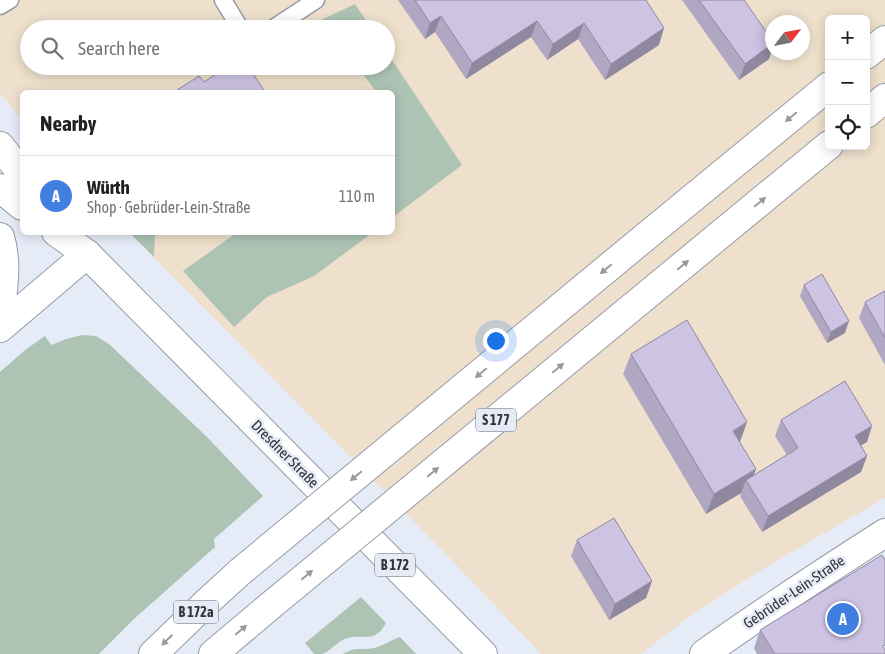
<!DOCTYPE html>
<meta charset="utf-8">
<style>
body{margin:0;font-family:"Asap Condensed",sans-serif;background:#f2f2f2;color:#202124}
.controls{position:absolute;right:15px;top:15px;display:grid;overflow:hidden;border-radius:8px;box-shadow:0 2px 12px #0003}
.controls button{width:45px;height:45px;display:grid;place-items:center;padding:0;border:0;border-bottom:1px solid #e0e0e0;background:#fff;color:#202124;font:25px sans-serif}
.compass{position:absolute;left:765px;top:15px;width:45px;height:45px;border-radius:50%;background:#fff;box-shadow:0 2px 12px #0003;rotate:58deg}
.you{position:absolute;left:495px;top:340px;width:18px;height:18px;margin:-12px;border:4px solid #fff;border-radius:50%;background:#1a73e8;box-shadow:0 0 0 8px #1a73e833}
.badge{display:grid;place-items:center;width:32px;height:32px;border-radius:50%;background:#b45309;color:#fff;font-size:16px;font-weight:700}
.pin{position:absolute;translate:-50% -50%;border:2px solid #fff;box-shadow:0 1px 5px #0006}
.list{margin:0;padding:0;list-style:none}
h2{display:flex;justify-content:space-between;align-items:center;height:65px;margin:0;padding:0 20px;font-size:21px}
h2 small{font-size:16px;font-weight:400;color:#757577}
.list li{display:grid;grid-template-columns:32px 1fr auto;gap:15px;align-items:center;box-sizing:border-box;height:80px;padding:0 20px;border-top:1px solid #e0e0e0}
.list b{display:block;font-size:19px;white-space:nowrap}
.list p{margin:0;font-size:16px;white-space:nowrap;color:#757577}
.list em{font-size:16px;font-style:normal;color:#757577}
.icon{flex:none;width:28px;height:28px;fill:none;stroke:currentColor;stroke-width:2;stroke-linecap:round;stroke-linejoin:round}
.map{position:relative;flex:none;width:885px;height:654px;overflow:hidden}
.search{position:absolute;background:#fff;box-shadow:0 2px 12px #0003;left:20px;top:20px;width:375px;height:55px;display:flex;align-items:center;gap:12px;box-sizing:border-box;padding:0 18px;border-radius:28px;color:#757577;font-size:19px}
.panel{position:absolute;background:#fff;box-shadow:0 2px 12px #0003;left:20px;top:90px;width:375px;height:145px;border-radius:8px}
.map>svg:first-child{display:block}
.commercial{fill:#eee0cc;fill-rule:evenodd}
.green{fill:#adc4b5}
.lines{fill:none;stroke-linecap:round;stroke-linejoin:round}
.lane-casing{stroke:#969ca6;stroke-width:19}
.secondary-casing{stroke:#969ca6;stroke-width:30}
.primary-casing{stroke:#969ca6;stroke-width:30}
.highway-casing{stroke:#969ca6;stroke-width:30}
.lane{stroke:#fff;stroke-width:16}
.secondary{stroke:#fff;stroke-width:28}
.primary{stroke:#fff;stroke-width:28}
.highway{stroke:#fff;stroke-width:28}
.highway-bridge-casing{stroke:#969ca6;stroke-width:30;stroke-linecap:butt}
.highway-bridge{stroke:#fff;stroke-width:28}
.wall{fill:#b0a8c3}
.shaded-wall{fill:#90889f}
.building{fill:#cdc3e3;stroke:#90889f}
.oneway{fill:#989a9c}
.labels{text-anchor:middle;stroke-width:5;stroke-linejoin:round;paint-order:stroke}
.shield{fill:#e6ecf7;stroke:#686b71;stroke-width:1}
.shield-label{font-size:14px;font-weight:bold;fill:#323438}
.street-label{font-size:15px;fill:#323438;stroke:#e6ecf7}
</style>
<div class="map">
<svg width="885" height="654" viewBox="0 0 885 654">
<rect width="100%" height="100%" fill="#e6ecf7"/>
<path class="commercial" d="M0 0H885V498L766 567 689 617 641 654H541L435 543 130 233 392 232V92H22V119L0 94ZM829 19H866V146H829ZM772 22H802V52H772ZM29 29H386V66H29Z"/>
<g class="green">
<polygon points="355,4 372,29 302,29"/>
<polygon points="386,51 462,165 393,217 392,92 373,92 375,90 357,66 386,66"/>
<polygon points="130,233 155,233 154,257"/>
<polygon points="236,233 236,232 372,233 314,276 267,297 234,327 183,271"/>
<polygon points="82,335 96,336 109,344 208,438 263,496 214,539 215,547 134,619 99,654 0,654 0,372 25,350 45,336 51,345 66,339"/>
<path d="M361 597 386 623C383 628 381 632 375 635 367 639 358 635 348 638 338 640 330 652 322 654 319 654 317 654 314 654L305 643Z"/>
<path d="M400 637 416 654H343C357 646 360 651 374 648 382 646 391 640 400 637Z"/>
</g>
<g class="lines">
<defs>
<g id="lane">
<polyline points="223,0 240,28"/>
<polyline points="0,6 10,0"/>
<polyline points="272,29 316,0"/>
</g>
<g id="secondary">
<polyline points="0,146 22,174"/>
<polyline points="0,188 22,206"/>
<polyline points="56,232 87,254"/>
<path d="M704 654C763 612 824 572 885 533"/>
</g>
<polyline id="primary" points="87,254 483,654"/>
<g id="highway">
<polyline points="866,55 885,40"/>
<polyline points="866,114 885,98"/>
<polyline points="722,233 829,145"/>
<path d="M0 237C8 263 3 290 0 317"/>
<polyline points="644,238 829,86"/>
<polyline points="0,328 87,254"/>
<polyline points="153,654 207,602 241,571"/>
<polyline points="213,654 270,606"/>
</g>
</defs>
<use href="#lane" class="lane-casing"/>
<use href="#secondary" class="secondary-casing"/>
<use href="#primary" class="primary-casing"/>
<use href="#highway" class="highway-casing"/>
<use href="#lane" class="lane"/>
<use href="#secondary" class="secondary"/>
<use href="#primary" class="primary"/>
<use href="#highway" class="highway"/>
<defs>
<g id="highway-bridge">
<polyline points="241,571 644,238"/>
<polyline points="270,606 722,233"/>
</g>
</defs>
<use href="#highway-bridge" class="highway-bridge-casing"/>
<use href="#highway-bridge" class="highway-bridge"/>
</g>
<g class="wall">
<polygon points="398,0 646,0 659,45 605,80 578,39 547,60 531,37 466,79 435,32 425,39"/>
<polygon points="682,0 744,0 772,40 772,48 769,59 739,80"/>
<polygon points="804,285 845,333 827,343 800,296"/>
<polygon points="885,291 885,365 859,318 865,302"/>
<polygon points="631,354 740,442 754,475 787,455 775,436 781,420 867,442 861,445 867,456 861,472 762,532 740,496 741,493 706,514 623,374"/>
<polygon points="577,540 652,581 646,598 609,620 571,556"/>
<polygon points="760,630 885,654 757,654 754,648"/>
</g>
<g class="shaded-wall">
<polygon points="441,16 435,32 425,39 430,23"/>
<polygon points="537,21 531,37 466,79 472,63"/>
<polygon points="584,23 578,39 547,60 553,44"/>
<polygon points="664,28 659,45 605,80 611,64"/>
<polygon points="772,44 772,48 769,59 739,80 745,64"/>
<polygon points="849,321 845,333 827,343 831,332"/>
<polygon points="747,422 740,442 733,431"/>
<polygon points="872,426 867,442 849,452 855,436"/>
<polygon points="867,456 861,472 762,532 768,516"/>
<polygon points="756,469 750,486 746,480 741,493 706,514 714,494"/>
<polygon points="652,581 646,598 609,620 615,604"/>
</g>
<g class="building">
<polygon points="415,0 646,0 664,28 611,64 584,23 553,44 537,21 472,63 441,16 430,23"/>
<polygon points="699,0 744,0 772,40 772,44 745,64"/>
<polygon points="228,66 248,66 265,92 174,92 199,76 204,82"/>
<polygon points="822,274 849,321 831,332 804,285"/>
<polygon points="885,291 885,338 865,302"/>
<polygon points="687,320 747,422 733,431 756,469 714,494 631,354"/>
<polygon points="845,381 872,426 855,436 867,456 768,516 746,480 798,448 781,420"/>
<polygon points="614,518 652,581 615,604 577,540"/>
<polygon points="882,555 885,560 885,645 883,646 885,650 885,654 775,654 760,630"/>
</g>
<defs><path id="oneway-solid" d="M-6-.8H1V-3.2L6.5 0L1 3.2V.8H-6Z" transform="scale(1.25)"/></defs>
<g class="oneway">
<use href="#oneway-solid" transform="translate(791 117) rotate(140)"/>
<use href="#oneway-solid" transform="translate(760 202) rotate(-40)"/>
<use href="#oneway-solid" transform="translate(683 265) rotate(-40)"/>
<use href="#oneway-solid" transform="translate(606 269) rotate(140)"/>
<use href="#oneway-solid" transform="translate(558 368) rotate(-40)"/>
<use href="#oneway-solid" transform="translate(481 373) rotate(140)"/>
<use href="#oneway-solid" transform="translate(433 472) rotate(-40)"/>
<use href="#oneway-solid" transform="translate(356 476) rotate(140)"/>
<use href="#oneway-solid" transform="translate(307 575) rotate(-40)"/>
<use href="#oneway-solid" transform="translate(241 630) rotate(-40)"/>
<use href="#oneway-solid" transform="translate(167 640) rotate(136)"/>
</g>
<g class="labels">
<g class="shield">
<rect x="476" y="408.5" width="40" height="23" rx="4"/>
<rect x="375" y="553.5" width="40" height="23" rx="4"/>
<rect x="173.5" y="600.5" width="45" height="23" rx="4"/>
</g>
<g class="shield-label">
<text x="496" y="425">S 177</text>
<text x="395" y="570">B 172</text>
<text x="196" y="617">B 172a</text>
</g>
<g class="street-label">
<text transform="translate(285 454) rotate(45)" y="5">Dresdner Straße</text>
<text transform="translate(794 592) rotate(-34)" y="5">Gebrüder-Lein-Straße</text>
</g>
</g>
</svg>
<div class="controls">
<button>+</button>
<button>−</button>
<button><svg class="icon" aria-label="locate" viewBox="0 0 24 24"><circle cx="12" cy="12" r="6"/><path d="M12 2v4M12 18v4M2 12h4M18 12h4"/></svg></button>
</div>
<svg class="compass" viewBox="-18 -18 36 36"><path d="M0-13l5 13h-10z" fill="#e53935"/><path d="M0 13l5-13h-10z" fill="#757577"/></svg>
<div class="you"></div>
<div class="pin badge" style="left:843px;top:619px;background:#3f7fe0">A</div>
<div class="search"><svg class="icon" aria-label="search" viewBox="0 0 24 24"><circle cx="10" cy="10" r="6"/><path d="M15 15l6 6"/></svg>Search here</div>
<section class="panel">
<h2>Nearby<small></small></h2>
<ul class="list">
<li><span class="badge" style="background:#3f7fe0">A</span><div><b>Würth</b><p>Shop · Gebrüder-Lein-Straße</p></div><em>110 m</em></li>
</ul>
</section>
</div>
